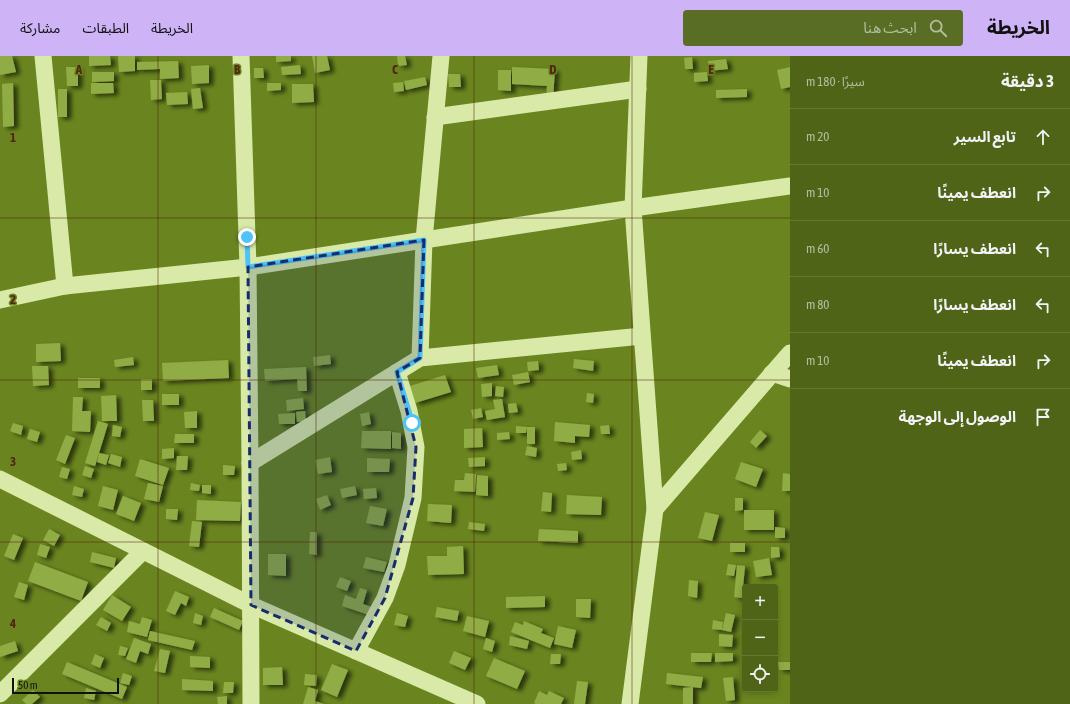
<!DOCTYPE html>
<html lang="ar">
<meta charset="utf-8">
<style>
body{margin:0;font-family:"Asap Condensed","Noto Sans Arabic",sans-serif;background:#5a6d24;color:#f1f3f6;direction:rtl}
.controls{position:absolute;right:12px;bottom:12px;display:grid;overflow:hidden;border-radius:4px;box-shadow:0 2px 6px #0003}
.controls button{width:36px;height:36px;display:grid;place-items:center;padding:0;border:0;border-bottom:1px solid #677836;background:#506417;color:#f1f3f6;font:20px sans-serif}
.scale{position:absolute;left:12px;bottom:10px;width:107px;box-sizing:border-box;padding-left:4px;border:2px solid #111;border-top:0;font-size:11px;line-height:14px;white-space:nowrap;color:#111;-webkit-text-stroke:3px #6a851f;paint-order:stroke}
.stop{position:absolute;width:12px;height:12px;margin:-9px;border:3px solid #4fc3f7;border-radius:50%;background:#fff}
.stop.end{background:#4fc3f7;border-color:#fff;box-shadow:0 1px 4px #0008}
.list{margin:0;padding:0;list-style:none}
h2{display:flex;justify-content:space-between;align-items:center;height:52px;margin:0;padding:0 16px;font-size:17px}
h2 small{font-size:13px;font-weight:400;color:#b4bda1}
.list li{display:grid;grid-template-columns:26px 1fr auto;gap:12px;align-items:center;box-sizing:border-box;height:56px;padding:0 16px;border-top:1px solid #677836}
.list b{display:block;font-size:15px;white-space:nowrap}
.list em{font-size:13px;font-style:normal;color:#b4bda1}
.icon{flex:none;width:22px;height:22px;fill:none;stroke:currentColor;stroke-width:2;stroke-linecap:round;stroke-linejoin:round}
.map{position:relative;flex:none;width:790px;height:648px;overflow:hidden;direction:ltr}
header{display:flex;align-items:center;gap:24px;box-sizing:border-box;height:56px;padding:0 20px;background:#ceb4f7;color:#111}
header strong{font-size:19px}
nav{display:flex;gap:22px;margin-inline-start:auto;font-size:14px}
.search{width:280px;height:36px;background:#5a6d24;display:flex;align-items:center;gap:10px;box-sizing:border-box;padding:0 14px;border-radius:4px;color:#b4bda1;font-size:15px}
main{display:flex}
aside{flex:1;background:#506417}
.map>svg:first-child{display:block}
.building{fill:#90ac44;filter:url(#shadow)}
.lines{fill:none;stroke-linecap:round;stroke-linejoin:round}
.minor{stroke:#d9eaa8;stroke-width:17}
.route{stroke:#4fc3f7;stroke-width:5}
.marked{fill:#162c6b;fill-opacity:0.2;stroke:#162c6b;stroke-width:3;stroke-dasharray:8 5;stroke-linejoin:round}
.grid{fill:none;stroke:#522710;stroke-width:1;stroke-opacity:0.55}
.grid-label{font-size:13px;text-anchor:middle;font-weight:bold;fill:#522710;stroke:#6a851f;stroke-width:3;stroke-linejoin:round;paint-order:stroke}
</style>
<header>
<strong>الخريطة</strong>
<div class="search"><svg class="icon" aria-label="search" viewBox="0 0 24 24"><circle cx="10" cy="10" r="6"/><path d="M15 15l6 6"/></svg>ابحث هنا</div>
<nav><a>الخريطة</a><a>الطبقات</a><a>مشاركة</a></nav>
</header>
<main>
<aside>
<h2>3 دقيقة<small>سيرًا · 180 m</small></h2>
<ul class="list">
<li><svg class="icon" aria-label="ahead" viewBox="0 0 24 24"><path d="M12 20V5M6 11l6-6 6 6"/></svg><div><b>تابع السير</b></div><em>20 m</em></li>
<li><svg class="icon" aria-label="right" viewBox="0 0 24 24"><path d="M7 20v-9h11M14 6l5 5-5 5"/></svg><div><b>انعطف يمينًا</b></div><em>10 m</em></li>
<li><svg class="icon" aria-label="left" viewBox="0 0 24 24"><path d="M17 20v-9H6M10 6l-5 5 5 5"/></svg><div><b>انعطف يسارًا</b></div><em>60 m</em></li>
<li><svg class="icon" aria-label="left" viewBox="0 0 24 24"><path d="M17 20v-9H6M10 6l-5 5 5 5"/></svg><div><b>انعطف يسارًا</b></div><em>80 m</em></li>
<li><svg class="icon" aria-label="right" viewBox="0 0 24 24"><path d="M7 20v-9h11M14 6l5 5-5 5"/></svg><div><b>انعطف يمينًا</b></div><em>10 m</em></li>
<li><svg class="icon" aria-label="arrive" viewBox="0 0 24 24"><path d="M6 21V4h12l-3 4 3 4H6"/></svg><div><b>الوصول إلى الوجهة</b></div></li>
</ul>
</aside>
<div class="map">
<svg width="790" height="648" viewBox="0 0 790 648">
<defs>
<filter id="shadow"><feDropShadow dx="4.5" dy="2.5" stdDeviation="2" flood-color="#0009"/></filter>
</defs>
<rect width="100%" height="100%" fill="#6a851f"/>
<g class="building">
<polygon points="0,0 12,0 16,16 0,19"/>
<polygon points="89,0 110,0 111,9 89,10"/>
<polygon points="118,0 135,0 135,15 119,16"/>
<polygon points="276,0 291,0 291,5 276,6"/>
<polygon points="312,0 327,0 330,14 315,17"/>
<polygon points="397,0 405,0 407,9 398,10"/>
<polygon points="692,1 693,13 685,13 684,2"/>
<polygon points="726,3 728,13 709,15 708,5"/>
<polygon points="178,5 179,22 160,23 160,13 137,14 137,6"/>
<polygon points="209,9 209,27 192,28 191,10"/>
<polygon points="300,9 301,18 282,19 281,11"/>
<polygon points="66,11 78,11 78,30 67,30"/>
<polygon points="512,11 555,13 553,44 546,44 547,30 512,28"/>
<polygon points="790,11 790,31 781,33 777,14"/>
<polygon points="254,12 263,12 264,22 254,22"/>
<polygon points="498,14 511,14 511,35 498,34"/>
<polygon points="92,16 114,16 114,25 92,26"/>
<polygon points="707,16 708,25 694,26 694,17"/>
<polygon points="448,18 460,18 461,31 449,31"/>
<polygon points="425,21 427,29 406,34 404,25"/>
<polygon points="150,24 161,24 162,43 151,44"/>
<polygon points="403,26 404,35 394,36 393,27"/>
<polygon points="13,27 14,70 3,71 2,28"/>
<polygon points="91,27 113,27 114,37 91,38"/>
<polygon points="267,27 281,27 281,34 267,35"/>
<polygon points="292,28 313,28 314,46 292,47"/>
<polygon points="200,32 203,52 193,53 191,33"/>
<rect x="58" y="33" width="9" height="28"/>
<polygon points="747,33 747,41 716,42 716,34"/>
<polygon points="187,36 188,48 167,49 166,37"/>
<polygon points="60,287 61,305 36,306 36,288"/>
<polygon points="330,299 331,308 314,310 313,301"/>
<polygon points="133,301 134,309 115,311 114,304"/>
<polygon points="574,303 594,305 593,315 573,312"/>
<polygon points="228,304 229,322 163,325 162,307"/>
<polygon points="538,305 539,314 528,315 527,306"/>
<polygon points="497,309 499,319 478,322 476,312"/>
<polygon points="32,310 48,310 49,329 33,330"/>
<polygon points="306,311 307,335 298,335 297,323 265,325 264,313"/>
<polygon points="528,316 530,326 514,329 512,319"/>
<polygon points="445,319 451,336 415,347 410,330"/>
<rect x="78" y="322" width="22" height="10"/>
<rect x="141" y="323" width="11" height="11"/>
<polygon points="492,327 492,340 482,341 481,328"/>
<polygon points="496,330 504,331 503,341 495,340"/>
<polygon points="587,337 594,338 593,347 586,346"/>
<rect x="162" y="338" width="17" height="11"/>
<polygon points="116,339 117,365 102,365 101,340"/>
<polygon points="73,341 83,341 82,355 91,355 90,376 72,375"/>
<polygon points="303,342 304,353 287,355 286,344"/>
<polygon points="502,343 505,361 487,364 485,355 495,353 493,344"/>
<polygon points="142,344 153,344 154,365 143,365"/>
<polygon points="516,347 518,356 509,357 508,348"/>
<polygon points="481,352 483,361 473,363 471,354"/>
<polygon points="197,355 197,372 185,372 184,356"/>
<polygon points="305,355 306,365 297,366 296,356"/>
<polygon points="369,356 371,368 362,370 360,358"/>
<polygon points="295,357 295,368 279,368 278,358"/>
<polygon points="98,365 108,368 95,410 85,407"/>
<polygon points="555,366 590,369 589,381 575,380 575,387 554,385"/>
<polygon points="13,367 23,370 21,379 10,375"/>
<polygon points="113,369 122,371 120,381 112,380"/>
<polygon points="609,369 610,378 601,378 600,370"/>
<polygon points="516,370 527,371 526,377 516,377"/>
<rect x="527" y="371" width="8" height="17"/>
<polygon points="482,372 483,391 464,392 464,373"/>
<polygon points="30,373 40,376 37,386 27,383"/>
<polygon points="760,374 767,380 756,392 750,386"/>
<polygon points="362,375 391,375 391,393 361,392"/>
<polygon points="392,376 401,377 401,393 392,392"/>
<polygon points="509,376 510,383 497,384 497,377"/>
<polygon points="175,378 194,378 194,387 174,387"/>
<polygon points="66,379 75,382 65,408 56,404"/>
<polygon points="527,390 537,392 536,401 525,399"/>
<polygon points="174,392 174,402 162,403 162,393"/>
<polygon points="581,394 582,403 572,404 571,396"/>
<polygon points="99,397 109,399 106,409 97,406"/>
<polygon points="111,398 122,401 120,411 108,407"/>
<polygon points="177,400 188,400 187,414 176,414"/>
<polygon points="330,401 332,416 318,418 315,404"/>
<polygon points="485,401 485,410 469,411 468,402"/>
<polygon points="367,402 390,403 389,416 367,416"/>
<polygon points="140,403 169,412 163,429 135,420"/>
<polygon points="741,406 763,413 756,431 735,423"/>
<polygon points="566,407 567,414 558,415 557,408"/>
<polygon points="223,409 235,410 234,419 223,419"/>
<polygon points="85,410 94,413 91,422 82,419"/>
<polygon points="62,411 70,413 67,423 59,421"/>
<polygon points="465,417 476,418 475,436 454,435 455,424 464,424"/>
<polygon points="783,417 790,418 790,435 782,435"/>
<polygon points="477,419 488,420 488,440 476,439"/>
<polygon points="148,427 163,430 159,446 144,443"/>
<polygon points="191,427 200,429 199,435 190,434"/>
<polygon points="202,429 211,429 211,438 202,437"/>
<polygon points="74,430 84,433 82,441 72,439"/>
<polygon points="103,430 118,434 113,454 98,450"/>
<polygon points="355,430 357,439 342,442 340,433"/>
<polygon points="376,432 377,442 364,443 363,433"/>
<polygon points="543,436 552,437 551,456 541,455"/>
<polygon points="327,439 331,449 320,454 316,443"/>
<polygon points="567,439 602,441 601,459 566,458"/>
<polygon points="123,440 141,447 134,465 116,458"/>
<polygon points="735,442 743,442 743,454 735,455"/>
<polygon points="197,444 241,446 240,465 196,464"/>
<polygon points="428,448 452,449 451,467 427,465"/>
<polygon points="370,450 387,453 383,470 366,467"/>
<polygon points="166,453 178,453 177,464 166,463"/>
<rect x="744" y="454" width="30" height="20"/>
<polygon points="705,456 719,459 712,485 698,482"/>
<polygon points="192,465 202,466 199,491 189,490"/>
<polygon points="469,466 485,468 484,475 468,473"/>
<polygon points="775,471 785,472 785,482 775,482"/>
<polygon points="49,473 60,479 54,490 43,484"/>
<polygon points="539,473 578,475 578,487 538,485"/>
<polygon points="310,476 317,476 317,499 309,498"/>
<polygon points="13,478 23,482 14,504 4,500"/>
<rect x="730" y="487" width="15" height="9"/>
<polygon points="40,488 50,491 46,502 37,499"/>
<polygon points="463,490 464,518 428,519 427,500 447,500 447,491"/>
<polygon points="771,491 779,491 780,501 771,502"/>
<polygon points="92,496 116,502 114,512 90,506"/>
<polygon points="268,498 286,498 286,520 268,519"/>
<polygon points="366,501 387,506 384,516 363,512"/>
<polygon points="769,502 772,519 756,521 753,505"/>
<polygon points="35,506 88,526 81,545 28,525"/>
<polygon points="728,508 736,509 734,520 726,519"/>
<polygon points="737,509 745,510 742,542 734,541"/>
<polygon points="340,521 351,525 347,535 336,531"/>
<polygon points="689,524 698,525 697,542 688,540"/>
<polygon points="19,526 28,529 24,544 14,541"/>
<polygon points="360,532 367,534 363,548 372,551 369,559 342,550 345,539 356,543"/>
<polygon points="175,535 189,541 186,550 181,547 175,559 166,555"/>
<polygon points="112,539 131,551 122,565 103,554"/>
<polygon points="545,540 545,551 506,552 506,541"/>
<polygon points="576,543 591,543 590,562 576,561"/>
<polygon points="437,551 459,555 457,565 435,561"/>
<polygon points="214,552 243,565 239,574 210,561"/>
<polygon points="195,557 203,560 201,569 193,567"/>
<polygon points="397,557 408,560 405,571 394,569"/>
<polygon points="726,557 735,559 731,576 722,574"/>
<polygon points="467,560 489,565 485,581 463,575"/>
<polygon points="101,561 111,567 107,575 96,569"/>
<polygon points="142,561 152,564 147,581 127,576 129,565 140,568"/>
<polygon points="713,564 723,566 722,574 712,573"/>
<polygon points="524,565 543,573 541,577 554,582 550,592 511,576 515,566 523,569"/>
<polygon points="558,570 576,574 572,592 554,588"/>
<polygon points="150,575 195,585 192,594 148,584"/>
<polygon points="719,578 733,579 732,591 719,590"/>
<polygon points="510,580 529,585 527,593 509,589"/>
<polygon points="134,582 151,588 148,598 140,595 136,607 126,603"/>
<polygon points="486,582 495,585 492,596 483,593"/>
<polygon points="15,585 18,595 0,601 0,590"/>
<polygon points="120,590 128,592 125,600 118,599"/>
<polygon points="160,593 170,595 165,617 154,615"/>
<polygon points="454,595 471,602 465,614 449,607"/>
<polygon points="691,597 712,597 711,606 691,606"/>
<polygon points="715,597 733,597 733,605 715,606"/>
<polygon points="95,598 104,602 100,612 91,608"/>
<polygon points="551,598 561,598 560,608 550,608"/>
<polygon points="190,600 210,601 210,612 190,611"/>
<polygon points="494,602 525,615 517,633 486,620"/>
<polygon points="67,606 127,631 122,643 62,618"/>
<polygon points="778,606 790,606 790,614 779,614"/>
<polygon points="332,608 348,614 337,641 321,634"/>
<polygon points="282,611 283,629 263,629 263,612"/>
<polygon points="123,617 132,620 129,629 120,627"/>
<polygon points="667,617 703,621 701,632 666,628"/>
<polygon points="305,618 317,619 316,630 304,629"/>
<polygon points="733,621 735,644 726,645 723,622"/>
<polygon points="182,623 213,625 213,635 182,634"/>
<polygon points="577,625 588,626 585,648 574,648"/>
<polygon points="224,626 234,626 233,637 223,637"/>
<polygon points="308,631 318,634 315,645 324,648 303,648"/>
<polygon points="693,631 693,648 683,648 683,632"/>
<polygon points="86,632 96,635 94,644 84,642"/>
<polygon points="33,634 40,641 32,648 26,648 22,644"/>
<polygon points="539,635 547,639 549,635 564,642 561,648 536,648 534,647"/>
<polygon points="227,640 227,648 218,648 217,641"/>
</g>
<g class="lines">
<g class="minor">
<polyline points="43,0 65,230"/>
<polyline points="241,0 248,211 250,407 251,648"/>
<polyline points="639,0 633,152 655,453"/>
<polyline points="435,61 638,33"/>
<polyline points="0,244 65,230 248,211 633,152 790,130"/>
<polyline points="420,302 424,184 441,0"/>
<polyline points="772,317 790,323"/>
<polyline points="250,407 420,302 642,280"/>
<polyline points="0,423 251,549 477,648"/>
<polyline points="356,595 385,542 397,509 413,442 416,391 409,355 397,316"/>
<polyline points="0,638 143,495"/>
<polyline points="630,648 655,453 790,297"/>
</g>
</g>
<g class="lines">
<polyline class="route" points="247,181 248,211 424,184 420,302 397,316 409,355 412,367"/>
</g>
<path class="marked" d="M424 184 420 302 397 316 416 391 413 442 385 542 356 595 251 549 248 211Z"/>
<path class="grid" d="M158 0V648M316 0V648M474 0V648M632 0V648M0 162H790M0 324H790M0 486H790"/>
<g class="grid-label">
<text x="79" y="18">A</text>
<text x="237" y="18">B</text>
<text x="395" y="18">C</text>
<text x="553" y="18">D</text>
<text x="711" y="18">E</text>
<text x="13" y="86">1</text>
<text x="13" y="248">2</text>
<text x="13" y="410">3</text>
<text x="13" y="572">4</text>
</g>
</svg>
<div class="controls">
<button>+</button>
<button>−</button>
<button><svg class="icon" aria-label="locate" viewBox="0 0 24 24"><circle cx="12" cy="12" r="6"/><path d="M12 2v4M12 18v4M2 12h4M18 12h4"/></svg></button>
</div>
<div class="scale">50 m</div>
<div class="stop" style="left:412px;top:367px"></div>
<div class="stop end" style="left:247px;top:181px"></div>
</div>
</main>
